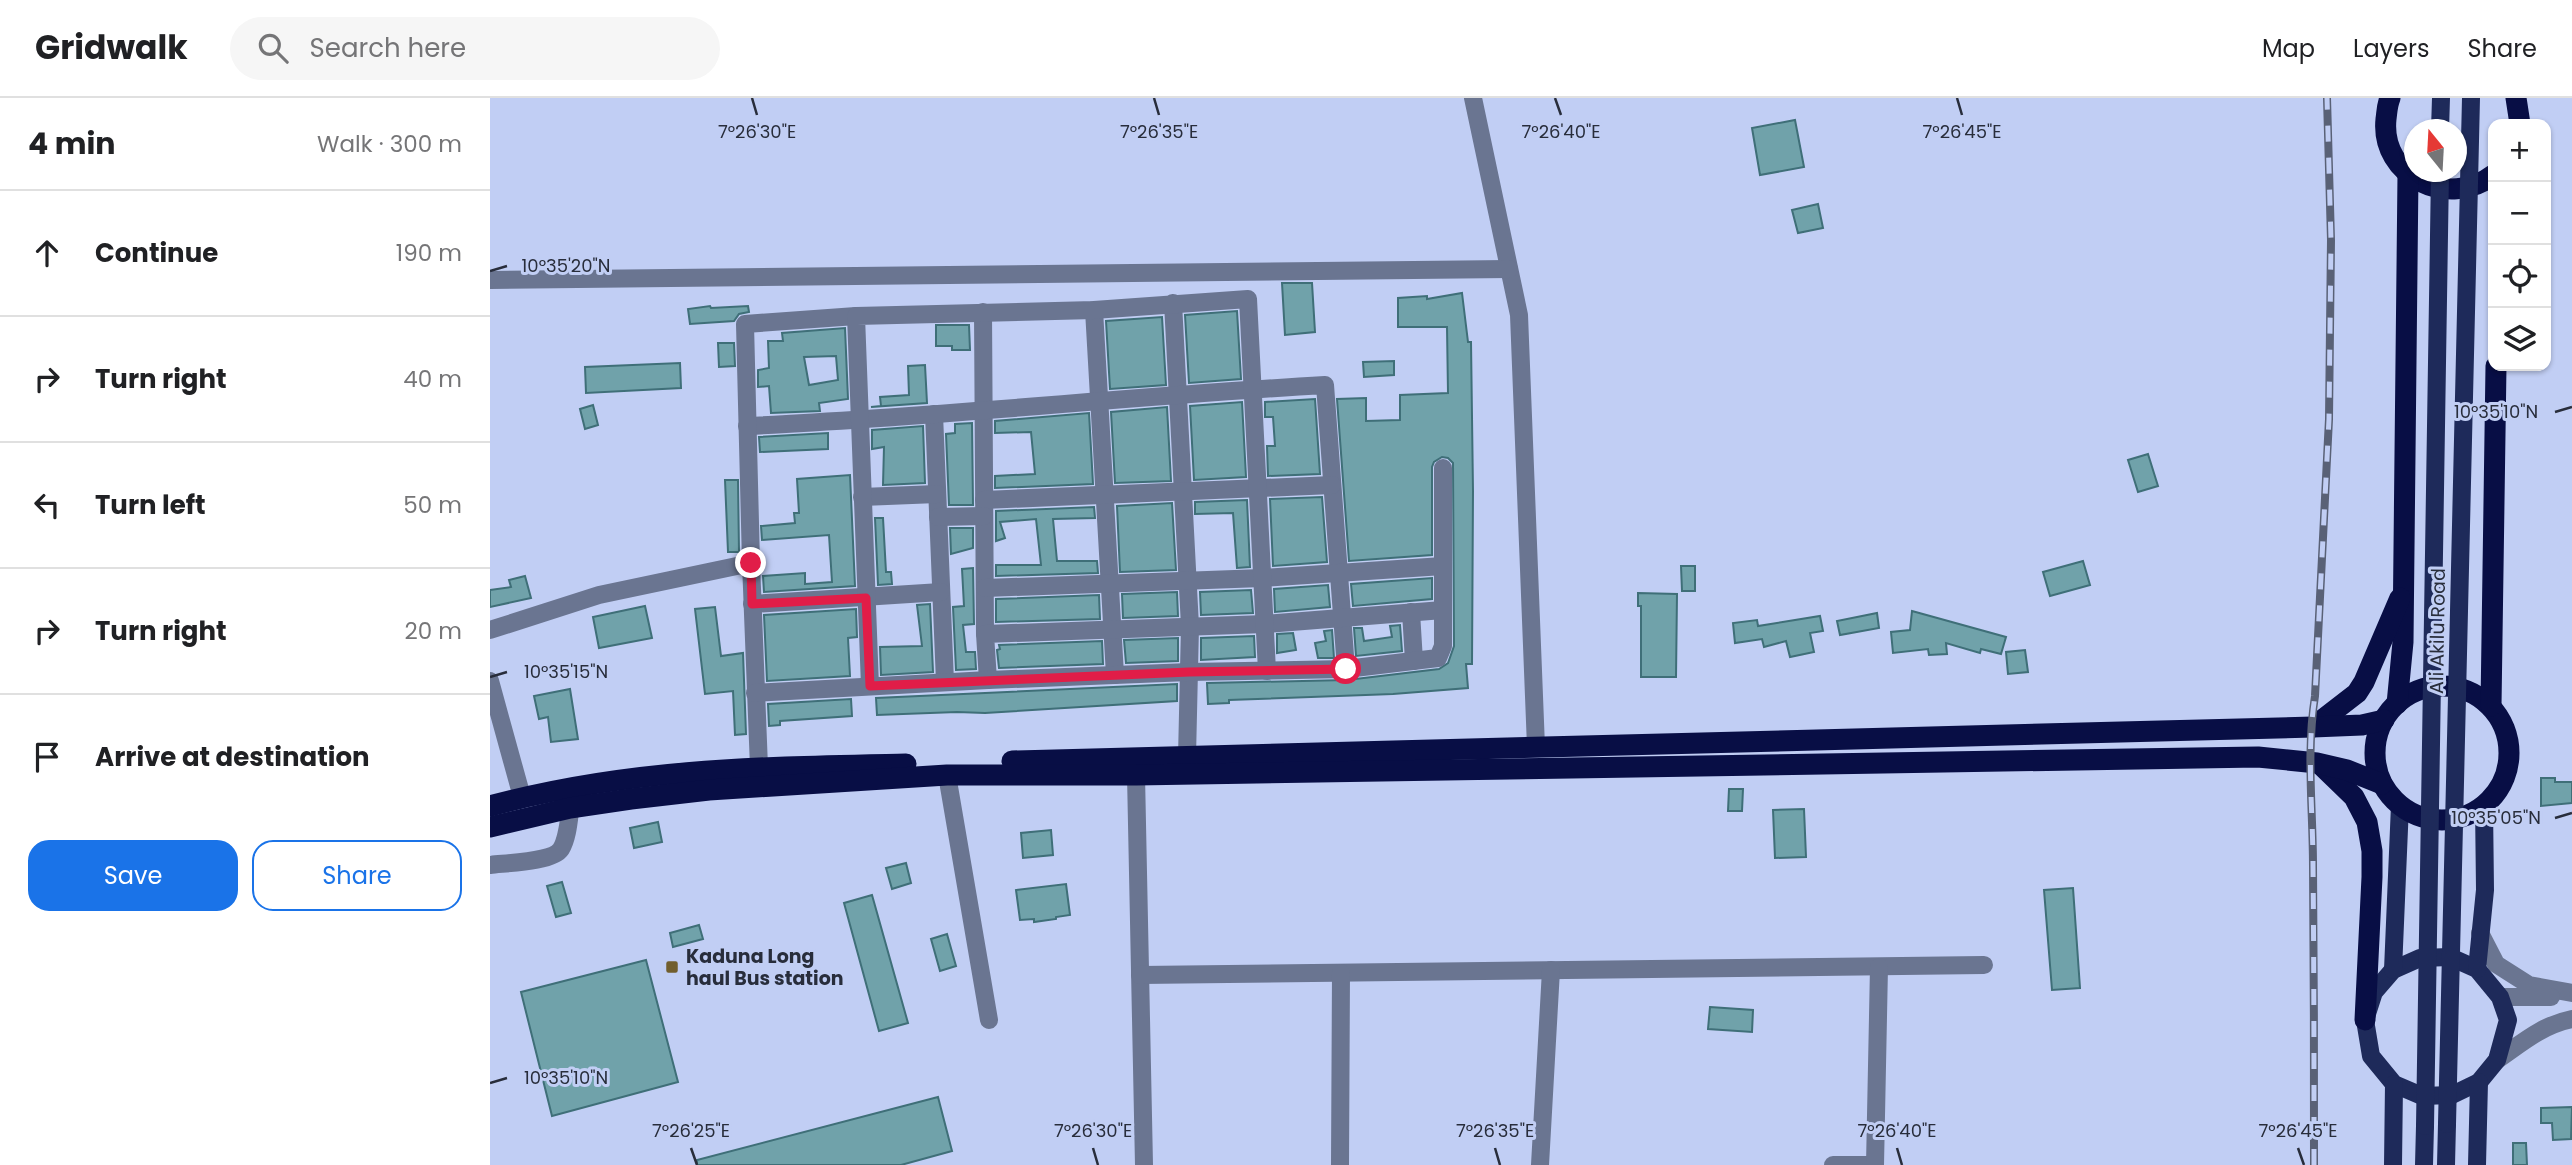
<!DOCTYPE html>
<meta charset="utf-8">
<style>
body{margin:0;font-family:Poppins,sans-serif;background:#f6f6f6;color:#202124}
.controls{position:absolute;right:21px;top:21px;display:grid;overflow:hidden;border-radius:14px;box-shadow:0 2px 5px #0004}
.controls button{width:63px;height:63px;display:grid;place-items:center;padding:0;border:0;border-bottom:2px solid #e0e0e0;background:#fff;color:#202124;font:35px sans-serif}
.compass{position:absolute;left:1914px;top:21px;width:63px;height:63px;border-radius:50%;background:#fff;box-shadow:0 2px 5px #0004;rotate:342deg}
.stop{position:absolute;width:21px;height:21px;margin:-16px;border:5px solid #e11d48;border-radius:50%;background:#fff}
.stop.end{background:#e11d48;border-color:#fff;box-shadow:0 2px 7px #0008}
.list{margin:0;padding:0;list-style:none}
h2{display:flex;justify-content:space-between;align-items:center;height:91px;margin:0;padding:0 28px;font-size:30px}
h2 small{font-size:23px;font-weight:400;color:#757577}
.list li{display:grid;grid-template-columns:46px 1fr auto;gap:21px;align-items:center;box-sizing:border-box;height:126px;padding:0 28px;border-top:2px solid #e0e0e0}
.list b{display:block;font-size:26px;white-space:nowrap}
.list em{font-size:23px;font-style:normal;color:#757577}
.actions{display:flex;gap:14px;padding:21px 28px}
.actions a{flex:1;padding:16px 0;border:2px solid #1a73e8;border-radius:21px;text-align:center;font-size:24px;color:#1a73e8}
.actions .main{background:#1a73e8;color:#fff}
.icon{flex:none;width:38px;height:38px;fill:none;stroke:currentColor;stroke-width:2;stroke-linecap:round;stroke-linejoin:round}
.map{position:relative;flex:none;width:2082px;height:1067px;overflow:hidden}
header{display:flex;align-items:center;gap:42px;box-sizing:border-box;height:98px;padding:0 35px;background:#fff;border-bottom:2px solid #e0e0e0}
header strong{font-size:33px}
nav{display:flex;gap:38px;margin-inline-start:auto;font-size:24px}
.search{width:490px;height:63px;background:#f6f6f6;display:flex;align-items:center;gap:18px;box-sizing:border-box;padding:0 24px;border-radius:38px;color:#757577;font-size:26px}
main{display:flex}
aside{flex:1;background:#fff}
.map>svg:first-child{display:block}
.building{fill:#70a2aa;stroke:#3f6f78;stroke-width:2;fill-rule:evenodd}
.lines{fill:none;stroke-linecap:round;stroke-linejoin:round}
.minor{stroke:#6a7591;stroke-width:18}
.major{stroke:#1e2a5a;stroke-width:18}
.highway{stroke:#080e45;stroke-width:21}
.rail-casing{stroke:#596176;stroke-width:8}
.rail{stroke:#c1cef4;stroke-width:5;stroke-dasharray:16;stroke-linecap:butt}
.major-bridge{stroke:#1e2a5a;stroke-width:18}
.route{stroke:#e11d48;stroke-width:9}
.ticks{fill:none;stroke:#282d3b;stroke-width:2.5}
.poi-dot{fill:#715e2d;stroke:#c1cef4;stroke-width:2.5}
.labels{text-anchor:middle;stroke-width:6;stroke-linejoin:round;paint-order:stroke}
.street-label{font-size:19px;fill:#282d3b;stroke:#c1cef4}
.poi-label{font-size:19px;font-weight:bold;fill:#282d3b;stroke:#c1cef4;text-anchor:start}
.ticks-label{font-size:18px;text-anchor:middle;fill:#282d3b;stroke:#c1cef4;stroke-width:6;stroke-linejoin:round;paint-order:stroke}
</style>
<header>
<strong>Gridwalk</strong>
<div class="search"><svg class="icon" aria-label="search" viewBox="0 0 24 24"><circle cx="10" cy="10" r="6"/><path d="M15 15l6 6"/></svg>Search here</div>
<nav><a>Map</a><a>Layers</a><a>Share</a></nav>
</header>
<main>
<aside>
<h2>4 min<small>Walk · 300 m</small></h2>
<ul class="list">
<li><svg class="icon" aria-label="ahead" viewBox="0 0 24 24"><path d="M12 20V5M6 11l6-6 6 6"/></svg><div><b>Continue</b></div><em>190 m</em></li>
<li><svg class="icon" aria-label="right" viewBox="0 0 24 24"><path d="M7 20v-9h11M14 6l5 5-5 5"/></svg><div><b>Turn right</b></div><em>40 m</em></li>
<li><svg class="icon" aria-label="left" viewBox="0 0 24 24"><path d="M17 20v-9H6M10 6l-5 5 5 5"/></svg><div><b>Turn left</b></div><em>50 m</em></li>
<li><svg class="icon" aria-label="right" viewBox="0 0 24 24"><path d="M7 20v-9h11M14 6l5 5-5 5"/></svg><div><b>Turn right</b></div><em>20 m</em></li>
<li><svg class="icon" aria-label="arrive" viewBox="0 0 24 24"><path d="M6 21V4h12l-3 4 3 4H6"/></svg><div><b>Arrive at destination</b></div></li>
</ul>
<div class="actions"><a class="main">Save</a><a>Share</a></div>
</aside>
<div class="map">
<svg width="2082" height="1067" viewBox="0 0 2082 1067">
<rect width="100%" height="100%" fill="#c1cef4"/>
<g class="building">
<polygon points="1305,22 1314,69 1270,77 1262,30"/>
<polygon points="1328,106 1333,130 1308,135 1302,112"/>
<polygon points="792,185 822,185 825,234 795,237"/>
<polygon points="972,195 978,244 981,244 983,393 982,566 976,566 978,590 903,596 739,602 739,605 718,606 717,585 857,582 949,571 958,565 964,548 963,365 958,360 952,359 944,364 942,369 942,457 859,463 847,301 876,300 876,323 910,322 910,297 958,295 957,229 908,229 908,200 937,198 937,201"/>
<polygon points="220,208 221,210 258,208 259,214 249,216 244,223 200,226 198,211"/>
<polygon points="747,213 751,281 699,285 695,217"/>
<polygon points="672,219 676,287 620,291 616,223"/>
<polygon points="446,227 479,227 480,252 462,252 462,248 446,248"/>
<path d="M355 230 358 301 329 305 330 313 281 315 279 288 268 289V272L279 270 278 243H293L292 235ZM346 258 348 282 319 287 314 259Z"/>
<polygon points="228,245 244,245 245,268 229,269"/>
<polygon points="904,263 904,277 874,279 873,264"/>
<polygon points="190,265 191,290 96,295 95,269"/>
<polygon points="435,267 437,305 381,309 391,308 390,299 419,297 418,268"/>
<polygon points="825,301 830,376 778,378 777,348 785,348 783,319 775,319 775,304"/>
<polygon points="752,304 756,379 704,382 700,308"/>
<polygon points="103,307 108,327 95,331 90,311"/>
<polygon points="677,309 681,383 625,385 621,314"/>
<polygon points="599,315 603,386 505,390 505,378 545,376 541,334 505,335 505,323"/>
<polygon points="482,325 483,407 459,407 456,336 465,335 465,326"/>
<polygon points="433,328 435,385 393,387 394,349 382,351 382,332"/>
<polygon points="338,335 338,351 270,354 269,339"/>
<polygon points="1658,356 1668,388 1648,394 1638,362"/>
<polygon points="360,377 365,488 274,494 273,478 315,475 315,486 342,484 339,437 272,442 271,428 305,425 304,415 309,415 307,381"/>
<polygon points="235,382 248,382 249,454 238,454"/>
<polygon points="832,399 837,464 783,468 780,401"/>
<polygon points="757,402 760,469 747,470 743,415 705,416 705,404"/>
<polygon points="682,405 686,472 630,474 627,408"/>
<polygon points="604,409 605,420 563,421 567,463 607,463 608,475 506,478 506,467 551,467 546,421 510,424 515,440 506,443 506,413"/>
<polygon points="385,420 393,420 396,474 401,474 402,486 388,487"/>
<polygon points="460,430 483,430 483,450 461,456"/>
<polygon points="1593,463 1600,487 1560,498 1553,474"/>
<polygon points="1191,468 1205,468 1205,493 1192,493"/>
<polygon points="483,470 484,526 473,527 476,554 485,554 486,571 466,572 463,509 474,508 472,471"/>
<polygon points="35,478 41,500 0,509 0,492 21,489 19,482"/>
<polygon points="942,480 942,501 863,508 861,486"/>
<polygon points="838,487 840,509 785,514 784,491"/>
<polygon points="761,492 763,515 711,517 710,494"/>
<polygon points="687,494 688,518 633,520 632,496"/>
<polygon points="1148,495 1187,496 1186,579 1151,579 1151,508 1148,508"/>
<polygon points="609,497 610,521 506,524 506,501"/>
<polygon points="440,506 443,574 391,577 390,549 432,548 427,507"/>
<polygon points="155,508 162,540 109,550 103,519"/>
<polygon points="225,509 231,558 253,555 256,636 245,637 243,593 215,596 205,511"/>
<polygon points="366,511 367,539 358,540 360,578 277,583 274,517"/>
<polygon points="1422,513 1516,539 1511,556 1491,551 1490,555 1456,545 1457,556 1439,557 1438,551 1403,555 1401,534 1420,532"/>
<polygon points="1387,515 1389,530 1350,537 1347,523"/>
<polygon points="1330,518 1333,533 1320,535 1324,554 1300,559 1296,543 1274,549 1272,541 1245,545 1243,525 1267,522 1268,528"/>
<polygon points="910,527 912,553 866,558 864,530 872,530 874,543 902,539 900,528"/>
<polygon points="842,532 844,560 828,560 825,545 836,543 834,533"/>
<polygon points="803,535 806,552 787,555 787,536"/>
<polygon points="764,538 765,559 711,562 711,540"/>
<polygon points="688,540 688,563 636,565 634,542"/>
<polygon points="612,543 613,566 509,570 507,552 510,551 509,547"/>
<polygon points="1535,552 1538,574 1518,576 1516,554"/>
<polygon points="687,586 687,603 495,615 467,614 387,617 386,600"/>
<polygon points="80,591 88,641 61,644 58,619 49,621 44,598"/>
<polygon points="361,601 362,618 290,623 290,627 279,628 278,606"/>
<polygon points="2051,680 2065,680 2065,684 2082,684 2082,705 2051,708"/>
<polygon points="1239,691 1253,691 1252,713 1238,713"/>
<polygon points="1314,711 1316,759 1285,760 1283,712"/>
<polygon points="168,724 172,744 144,750 140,730"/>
<polygon points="561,732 563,757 533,760 531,735"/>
<polygon points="416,765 421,785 402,791 396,770"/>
<polygon points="72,784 81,815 66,819 57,788"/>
<polygon points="576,786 580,817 566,819 566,821 544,824 544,821 530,822 526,792"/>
<polygon points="1583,790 1590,890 1562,892 1554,792"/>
<polygon points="382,797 418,925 389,933 354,805"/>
<polygon points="209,827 213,841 183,849 180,835"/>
<polygon points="457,836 466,868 450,873 441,841"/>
<polygon points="156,862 188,984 62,1018 31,894"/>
<polygon points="1220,909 1263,912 1262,934 1218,931"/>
<polygon points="448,999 462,1053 411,1067 207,1067 207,1062"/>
<polygon points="2082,1009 2081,1041 2063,1042 2062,1025 2051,1025 2051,1010"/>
<polygon points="2023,1045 2036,1045 2037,1067 2023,1067"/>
</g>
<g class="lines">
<g class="minor">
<polyline points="983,0 1029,217 1046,649"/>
<polyline points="0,182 1019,171"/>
<polyline points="683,205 700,528 697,659"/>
<polyline points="604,212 625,577"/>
<polyline points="493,214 495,536"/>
<polyline points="444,316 455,584"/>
<path d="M257 328C450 319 642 298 835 287L856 571"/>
<polyline points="372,399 447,396"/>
<polyline points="494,402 842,387"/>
<polyline points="448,419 494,418"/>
<polyline points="261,465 255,226 366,218"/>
<polyline points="495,490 772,480 953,468"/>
<polyline points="262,506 451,494"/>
<polyline points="921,514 924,563"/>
<polyline points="0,532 109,497 261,465 269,669"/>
<polyline points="498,582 495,536 775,526 953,512"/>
<polyline points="0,583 32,699"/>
<polyline points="380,588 366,218 604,212 758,201 777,573"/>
<polyline points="265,595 498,582 699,574 856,571 948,560 953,548 953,370"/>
<polyline points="457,677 499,922"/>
<polyline points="646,677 654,1067"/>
<path d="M0 767C15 765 63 764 71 751 79 738 79 715 82 700"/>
<polyline points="1990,835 2006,866 2039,887 2082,895"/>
<polyline points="650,877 1494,867"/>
<polyline points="2010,899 2061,899"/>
<path d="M2007 962C2032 945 2052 927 2082 921"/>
<polyline points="850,1067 851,875"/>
<polyline points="1050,1067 1061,872"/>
<polyline points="1343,1067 1385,1067"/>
<polyline points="1385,1067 1389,869"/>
</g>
<g class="major">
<polyline points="1950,32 1951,0"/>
<polygon points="1960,859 1987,871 2010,899 2018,922 2007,962 1989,984 1962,997 1932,998 1904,986 1881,958 1875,922 1884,894 1903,872 1930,860"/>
<polyline points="1987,871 1995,792 1994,707"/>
<polyline points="1903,872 1910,707"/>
<polyline points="1903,1067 1904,986"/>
<polyline points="1934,1067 1935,1028"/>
<polyline points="1956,1067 1957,1026"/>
<polyline points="1987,1067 1989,984"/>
</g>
<g class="highway">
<path d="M1900 0C1897 7 1897 14 1896 21 1890 79 1959 111 2003 77"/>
<polyline points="2026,0 2030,26"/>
<circle cx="1952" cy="655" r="67"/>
<polyline points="1907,606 1913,544 1918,76"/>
<polyline points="2001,608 2006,268"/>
<polyline points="1823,629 1867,595 1874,584 1910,500"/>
<polyline points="522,663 1823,629 1872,627 1894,622"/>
<polyline points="1832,668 1864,699 1877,724 1882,753 1882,779 1875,922"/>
<path d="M0 708C140 670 272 669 416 666"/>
<polyline points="0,729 80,710 141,701 219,692 457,677 646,677 1768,659 1827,665 1857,672 1892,686"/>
</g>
<defs>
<path id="rail" d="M1824 1067C1824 967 1824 868 1823 768 1823 711 1816 655 1825 598L1839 321 1841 142 1837 0"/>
</defs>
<use href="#rail" class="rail-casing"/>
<use href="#rail" class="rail"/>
<g class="major-bridge">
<polyline points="1957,1026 1981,0"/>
<polyline points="1935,1028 1950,74"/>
</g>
</g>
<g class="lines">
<polyline class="route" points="261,465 262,506 376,500 380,588 699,574 856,571"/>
</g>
<path class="ticks" d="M262 0 267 17M664 0 669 17M1065 0 1071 17M1467 0 1472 17M0 173 17 168M2065 314 2082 309M0 579 17 574M2065 720 2082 715M0 985 17 980M201 1050 207 1067M603 1050 608 1067M1005 1050 1010 1067M1407 1050 1412 1067M1808 1050 1814 1067"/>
<rect class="poi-dot" x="175" y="862" width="14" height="14" rx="3.5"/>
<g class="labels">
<g class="street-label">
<text transform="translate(1947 533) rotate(-89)" y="7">Ali Akilu Road</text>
</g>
<g class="poi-label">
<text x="196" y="865">Kaduna Long<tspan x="196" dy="22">haul Bus station</tspan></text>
</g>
</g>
<g class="ticks-label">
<text x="267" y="40">7°26'30"E</text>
<text x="669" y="40">7°26'35"E</text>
<text x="1071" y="40">7°26'40"E</text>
<text x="1472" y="40">7°26'45"E</text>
<text x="76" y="174">10°35'20"N</text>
<text x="2006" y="320">10°35'10"N</text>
<text x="76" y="580">10°35'15"N</text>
<text x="2006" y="726">10°35'05"N</text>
<text x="76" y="986">10°35'10"N</text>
<text x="201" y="1039">7°26'25"E</text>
<text x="603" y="1039">7°26'30"E</text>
<text x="1005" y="1039">7°26'35"E</text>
<text x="1407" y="1039">7°26'40"E</text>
<text x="1808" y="1039">7°26'45"E</text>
</g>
</svg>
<div class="controls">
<button>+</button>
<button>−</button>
<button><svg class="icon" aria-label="locate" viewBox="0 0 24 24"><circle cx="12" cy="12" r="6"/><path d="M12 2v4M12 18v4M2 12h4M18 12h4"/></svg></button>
<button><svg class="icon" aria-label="layers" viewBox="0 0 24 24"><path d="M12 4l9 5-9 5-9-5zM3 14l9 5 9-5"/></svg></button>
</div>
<svg class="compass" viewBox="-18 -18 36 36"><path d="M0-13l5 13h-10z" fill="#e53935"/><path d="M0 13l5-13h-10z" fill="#757577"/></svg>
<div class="stop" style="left:856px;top:571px"></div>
<div class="stop end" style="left:261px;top:465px"></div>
</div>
</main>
